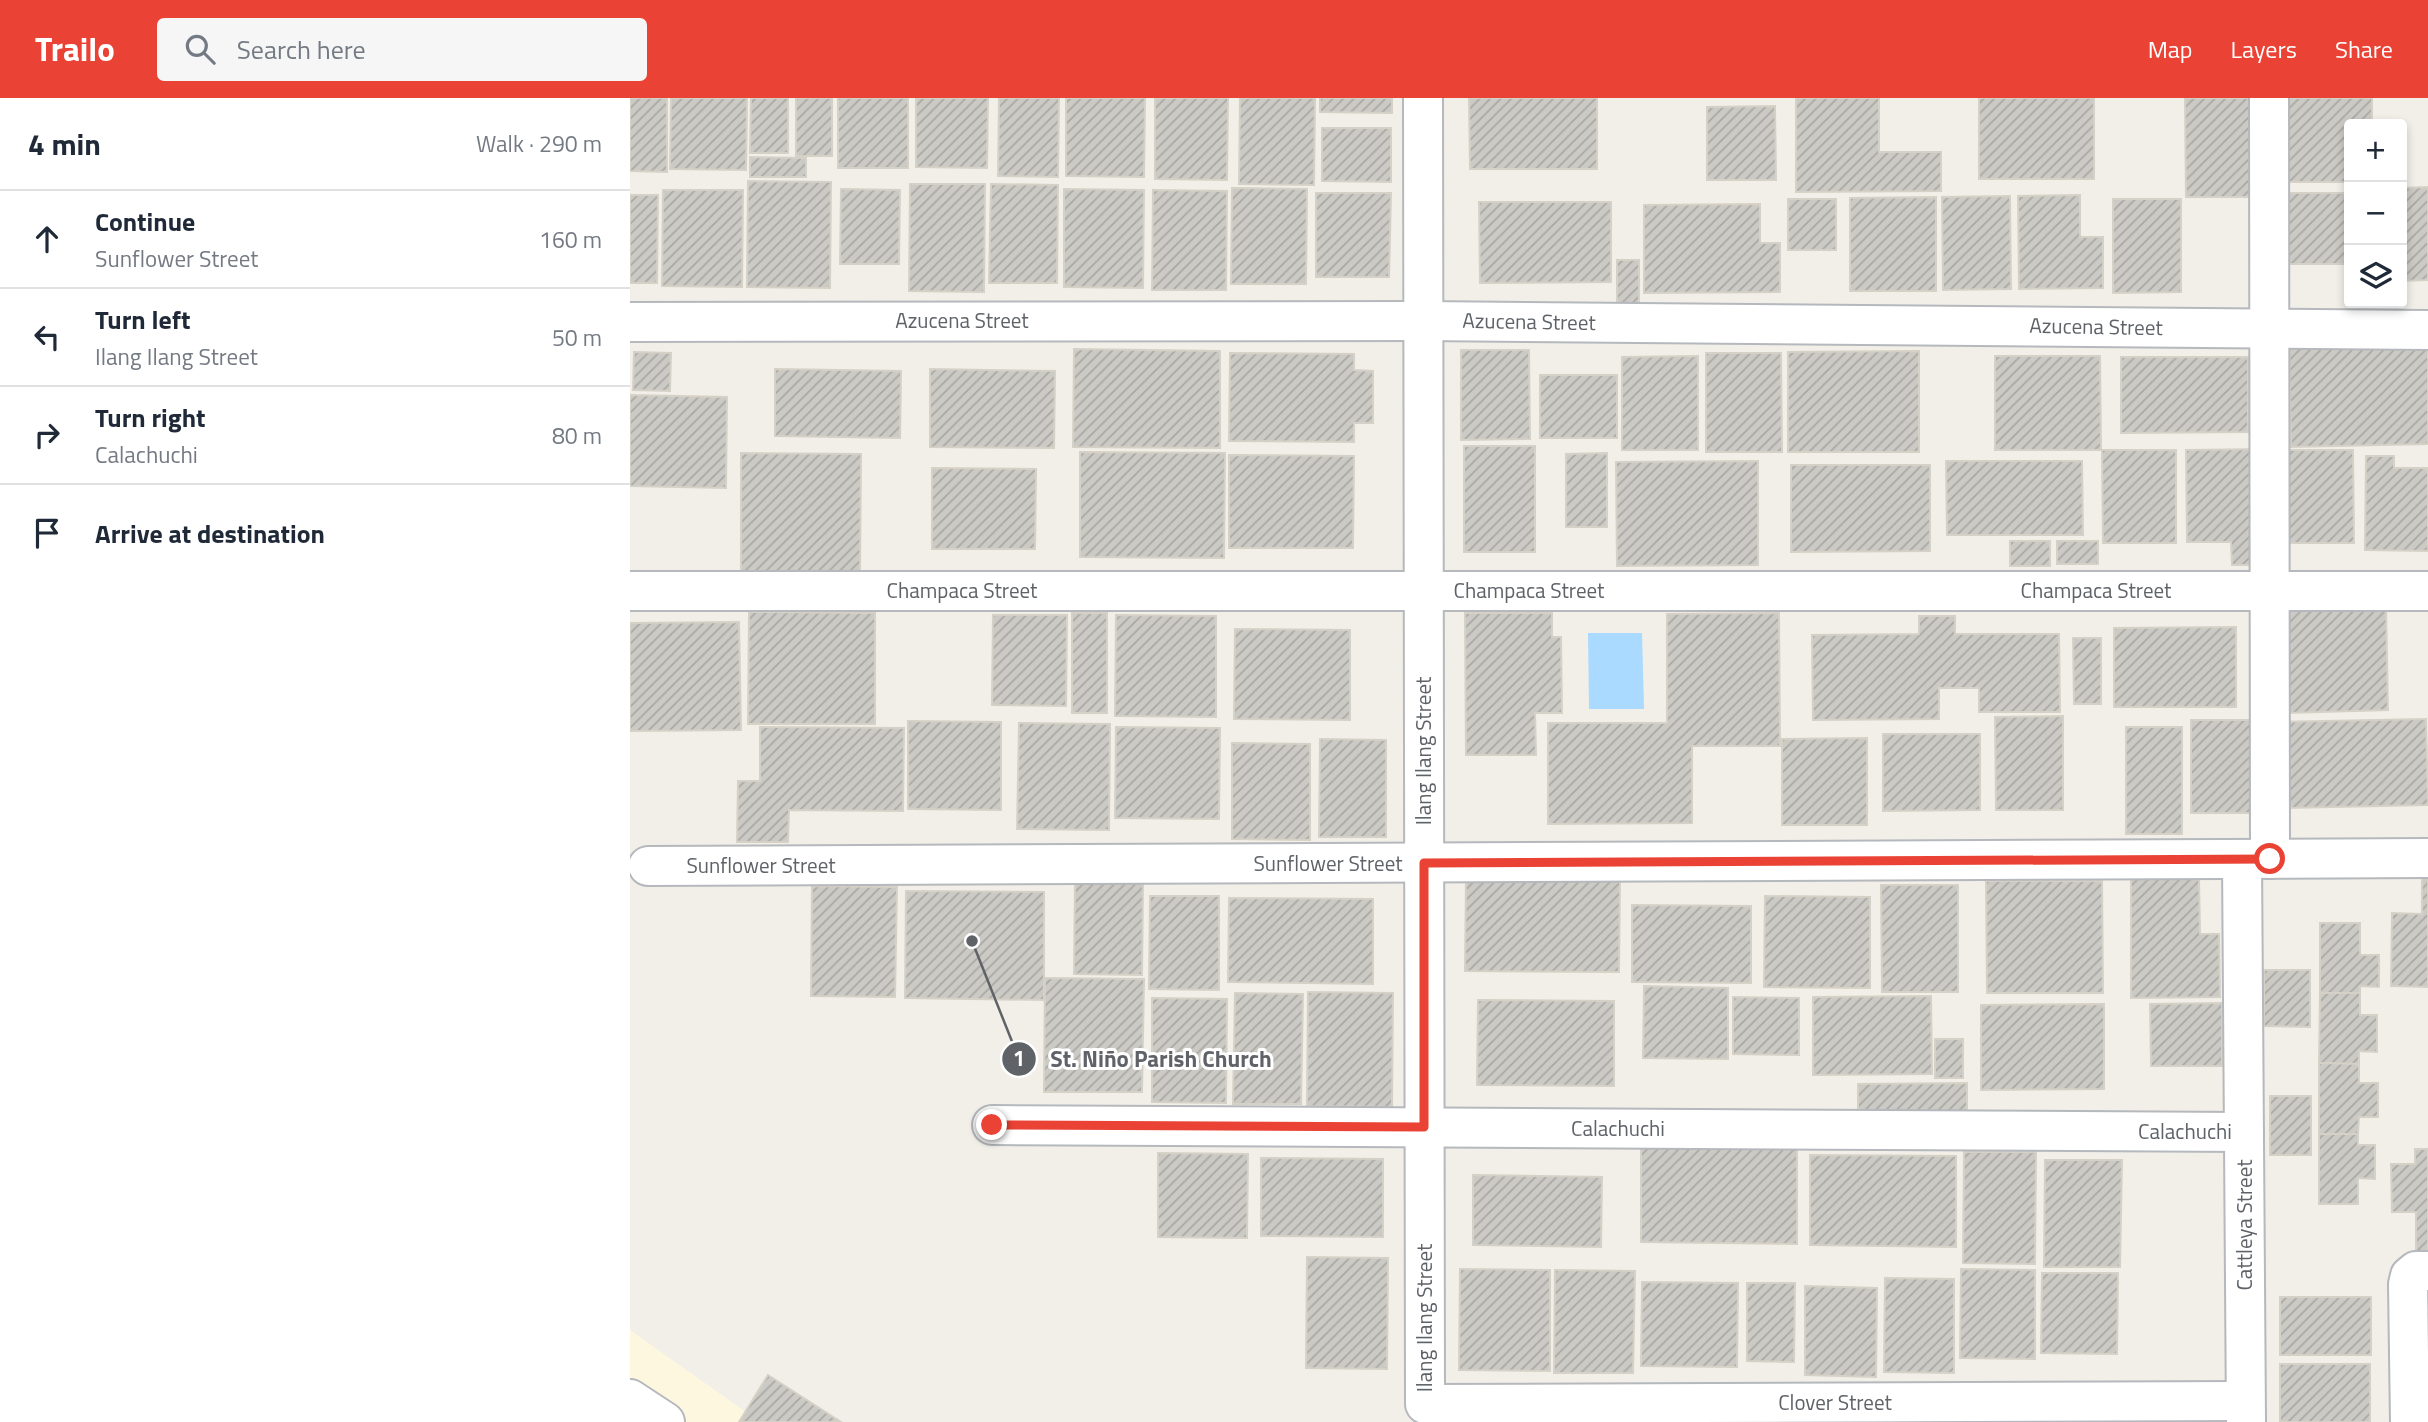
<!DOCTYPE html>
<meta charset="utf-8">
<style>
body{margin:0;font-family:"Titillium Web",sans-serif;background:#f6f6f7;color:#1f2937}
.controls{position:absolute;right:21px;top:21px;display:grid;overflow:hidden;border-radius:7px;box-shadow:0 4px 10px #0003}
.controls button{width:63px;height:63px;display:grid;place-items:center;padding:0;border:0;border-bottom:2px solid #e0e1e3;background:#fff;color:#1f2937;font:35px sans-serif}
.stop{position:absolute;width:21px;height:21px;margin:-16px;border:5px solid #ea4335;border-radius:50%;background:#fff}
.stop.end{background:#ea4335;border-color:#fff;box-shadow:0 2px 7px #0008}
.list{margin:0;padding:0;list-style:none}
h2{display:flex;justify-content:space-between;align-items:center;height:91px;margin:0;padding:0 28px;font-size:30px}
h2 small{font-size:23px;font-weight:400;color:#747a83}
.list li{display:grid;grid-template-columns:46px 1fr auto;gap:21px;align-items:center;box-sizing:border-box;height:98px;padding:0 28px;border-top:2px solid #e0e1e3}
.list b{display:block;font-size:26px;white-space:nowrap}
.list p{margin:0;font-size:23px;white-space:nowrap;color:#747a83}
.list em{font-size:23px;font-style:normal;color:#747a83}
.icon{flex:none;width:38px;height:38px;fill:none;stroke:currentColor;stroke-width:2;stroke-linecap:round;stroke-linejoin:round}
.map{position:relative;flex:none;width:1798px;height:1324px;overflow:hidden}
header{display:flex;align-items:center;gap:42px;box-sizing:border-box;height:98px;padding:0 35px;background:#ea4335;color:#fff}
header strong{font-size:33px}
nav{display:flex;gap:38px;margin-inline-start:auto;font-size:24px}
.search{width:490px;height:63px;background:#f6f6f7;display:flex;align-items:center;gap:18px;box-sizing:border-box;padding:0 24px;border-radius:7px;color:#747a83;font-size:26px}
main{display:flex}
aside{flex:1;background:#fff}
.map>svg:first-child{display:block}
.commercial{fill:#fef7e0}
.water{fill:#aadaff}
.building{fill:url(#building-hatch);stroke:#d6d1c6;stroke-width:2}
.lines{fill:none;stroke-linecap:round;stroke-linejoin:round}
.minor-casing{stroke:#b5b8bc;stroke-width:42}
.minor{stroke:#fff;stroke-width:38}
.route{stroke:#ea4335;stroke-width:9}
.labels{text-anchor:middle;stroke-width:6;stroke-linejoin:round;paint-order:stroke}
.street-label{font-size:21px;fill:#5f6368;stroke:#fff}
.leader{fill:none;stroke:#5f6368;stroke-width:2.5}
.callout-dot{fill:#5f6368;stroke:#fff;stroke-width:2.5}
.mark-label{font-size:21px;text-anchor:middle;font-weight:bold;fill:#fff}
.callout-label{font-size:23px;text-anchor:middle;font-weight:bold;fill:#5f6368;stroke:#fff;stroke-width:6;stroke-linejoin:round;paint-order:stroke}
</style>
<header>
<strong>Trailo</strong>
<div class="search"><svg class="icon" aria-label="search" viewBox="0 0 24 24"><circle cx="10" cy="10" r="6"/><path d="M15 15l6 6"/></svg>Search here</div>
<nav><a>Map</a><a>Layers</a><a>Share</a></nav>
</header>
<main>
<aside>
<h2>4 min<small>Walk · 290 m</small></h2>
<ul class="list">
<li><svg class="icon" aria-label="ahead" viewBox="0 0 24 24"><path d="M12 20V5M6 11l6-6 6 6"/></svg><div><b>Continue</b><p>Sunflower Street</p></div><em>160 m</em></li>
<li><svg class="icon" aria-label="left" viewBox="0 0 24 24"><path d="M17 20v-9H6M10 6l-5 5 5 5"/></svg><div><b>Turn left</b><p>Ilang Ilang Street</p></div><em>50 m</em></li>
<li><svg class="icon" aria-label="right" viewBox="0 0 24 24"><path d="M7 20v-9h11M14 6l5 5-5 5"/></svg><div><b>Turn right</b><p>Calachuchi</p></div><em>80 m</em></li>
<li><svg class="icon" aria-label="arrive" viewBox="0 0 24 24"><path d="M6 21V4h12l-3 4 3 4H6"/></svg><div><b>Arrive at destination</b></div></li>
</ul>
</aside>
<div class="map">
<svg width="1798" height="1324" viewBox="0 0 1798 1324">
<defs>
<pattern id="building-hatch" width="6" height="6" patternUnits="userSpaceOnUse" patternTransform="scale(1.75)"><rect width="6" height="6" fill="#cccac5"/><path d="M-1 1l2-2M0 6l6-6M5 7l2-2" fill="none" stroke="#a9a8a4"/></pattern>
</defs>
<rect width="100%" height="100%" fill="#f1efe8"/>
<polygon class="commercial" points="0,1232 130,1324 0,1324"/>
<polygon class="water" points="958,535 1012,535 1014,611 959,611"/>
<g class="building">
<polygon points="0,0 37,0 37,74 0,73"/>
<polygon points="41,0 117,0 116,72 40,71"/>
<polygon points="121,0 158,0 158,55 120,55"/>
<rect x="166" y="0" width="36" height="58"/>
<rect x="208" y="0" width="70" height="70"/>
<polygon points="286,0 358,0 357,70 286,69"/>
<polygon points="369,0 429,0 428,79 368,78"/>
<polygon points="436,0 515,0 514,79 436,78"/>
<polygon points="525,0 598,0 597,82 525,81"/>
<polygon points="610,0 685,0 684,87 609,86"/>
<polygon points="690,0 762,0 762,15 690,14"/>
<polygon points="839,0 967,0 967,71 840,71"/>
<polygon points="1166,0 1249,0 1249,54 1311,54 1311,93 1166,94"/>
<rect x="1349" y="0" width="115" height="81"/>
<polygon points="1555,0 1623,0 1624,99 1556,99"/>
<polygon points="1655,0 1742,0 1742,26 1719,26 1719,84 1655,84"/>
<polygon points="1145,8 1146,82 1077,82 1077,9"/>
<polygon points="692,30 761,30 761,84 692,83"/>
<polygon points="120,59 176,60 176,79 120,79"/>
<polygon points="118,83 201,84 200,190 117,189"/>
<polygon points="280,86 355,86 354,194 279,193"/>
<polygon points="361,86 428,87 427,185 359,185"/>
<polygon points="1798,89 1798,182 1772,183 1772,90"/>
<polygon points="602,90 677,91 676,186 601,186"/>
<polygon points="211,91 270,92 269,166 210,166"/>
<polygon points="434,91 514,92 513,190 434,189"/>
<polygon points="33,92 113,92 112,189 32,188"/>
<polygon points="523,92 597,93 596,192 522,192"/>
<polygon points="686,95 761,95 759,179 686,179"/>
<polygon points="1658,95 1719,95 1719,166 1659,166"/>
<polygon points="0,97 28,97 27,185 0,185"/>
<polygon points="1450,97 1450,139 1473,139 1473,190 1389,191 1388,98"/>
<polygon points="1380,98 1381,191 1313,192 1312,99"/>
<polygon points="1306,99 1306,193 1220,193 1220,100"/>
<rect x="1158" y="101" width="48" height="51"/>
<polygon points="1483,101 1551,101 1551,194 1483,195"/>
<polygon points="849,104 981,104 981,184 850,185"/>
<polygon points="1130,106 1130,145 1150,145 1150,194 1014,195 1014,107"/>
<rect x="987" y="162" width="22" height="43"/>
<polygon points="1798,243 1798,346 1661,349 1659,246"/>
<polygon points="444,251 590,253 590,350 443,349"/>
<polygon points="831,252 899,252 900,341 831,342"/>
<polygon points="1289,253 1289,354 1158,354 1158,254"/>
<polygon points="4,254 41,255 40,293 3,292"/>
<polygon points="600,255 724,256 724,272 743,273 743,325 724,325 724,344 599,343"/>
<polygon points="1076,255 1151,255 1152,354 1076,354"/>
<polygon points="1068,258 1068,352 992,352 992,259"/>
<polygon points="1365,258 1470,258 1471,352 1365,352"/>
<polygon points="1491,259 1618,259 1618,334 1491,335"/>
<polygon points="145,271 271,273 270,340 145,338"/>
<polygon points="300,271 425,273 424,350 300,349"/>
<rect x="910" y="277" width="77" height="63"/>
<polygon points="0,297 97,299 96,390 0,388"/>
<rect x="834" y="348" width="71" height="106"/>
<polygon points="1639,351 1639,467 1602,467 1601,444 1557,444 1556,352"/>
<polygon points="1472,352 1546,352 1546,445 1473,445"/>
<polygon points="1656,352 1723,352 1724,445 1656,445"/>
<polygon points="450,354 595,355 594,460 450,459"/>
<polygon points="111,355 231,356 230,476 111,475"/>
<polygon points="977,355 977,429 936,429 936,356"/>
<polygon points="599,357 724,358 723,450 599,450"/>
<polygon points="1736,358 1764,358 1764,370 1798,370 1798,453 1735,452"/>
<polygon points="1128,363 1128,467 987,468 986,364"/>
<polygon points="1316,363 1452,363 1453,437 1317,437"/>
<polygon points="1161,367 1300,367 1300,453 1161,454"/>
<polygon points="302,370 406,371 405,451 302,451"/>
<rect x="1380" y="443" width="40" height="25"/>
<rect x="1427" y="443" width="41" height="23"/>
<polygon points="1756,507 1758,612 1658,615 1655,510"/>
<polygon points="119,514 245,515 245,626 118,626"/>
<rect x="442" y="515" width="35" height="100"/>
<polygon points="835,515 922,515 922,539 931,539 932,615 905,615 906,657 836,657"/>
<polygon points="1149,515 1150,648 1062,648 1062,725 918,726 918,625 1037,625 1037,516"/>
<polygon points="363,517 437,517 436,608 362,607"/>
<polygon points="486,517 586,518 586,619 485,618"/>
<polygon points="1289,518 1325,518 1325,536 1429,536 1430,614 1349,614 1349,590 1309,590 1309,621 1183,622 1182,537 1289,536"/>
<polygon points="109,524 111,632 0,633 0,525"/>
<polygon points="1606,529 1606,609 1484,609 1484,530"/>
<polygon points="605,531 720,532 720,622 604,621"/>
<polygon points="1443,540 1471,540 1471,606 1444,606"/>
<polygon points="1433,618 1433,712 1366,712 1365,619"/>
<polygon points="1796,621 1798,707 1651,710 1649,624"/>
<polygon points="1561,622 1628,622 1629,715 1561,715"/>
<polygon points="278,623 371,624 371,712 278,711"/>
<polygon points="389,625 480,626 479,732 387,731"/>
<polygon points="130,629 274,630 273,713 159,712 158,744 107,744 108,683 130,683"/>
<polygon points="486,629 590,630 589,721 485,720"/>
<rect x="1496" y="629" width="56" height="107"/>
<polygon points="1253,636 1350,636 1350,712 1253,713"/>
<polygon points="1237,640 1237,727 1152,727 1152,641"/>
<polygon points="690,641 756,642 756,739 689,739"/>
<polygon points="602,645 680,646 680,742 602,741"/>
<polygon points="1792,777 1798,777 1798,889 1761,888 1762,815 1792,816"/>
<polygon points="836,778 990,780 989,874 835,873"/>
<polygon points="1501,780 1569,780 1570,836 1589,836 1590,899 1501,900"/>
<polygon points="445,783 513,784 512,877 444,876"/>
<polygon points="1356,783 1472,783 1473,895 1357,895"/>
<polygon points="1251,787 1328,787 1328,894 1252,894"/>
<polygon points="182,788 267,789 265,899 181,898"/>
<polygon points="276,793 414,794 414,902 275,900"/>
<polygon points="520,798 589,798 589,892 519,891"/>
<polygon points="1135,798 1240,799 1240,890 1134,889"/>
<polygon points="599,800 743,801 743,886 598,884"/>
<polygon points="1002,807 1121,808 1121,885 1002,884"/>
<polygon points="1690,825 1730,825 1730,857 1749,857 1749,889 1730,888 1730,895 1690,895"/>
<polygon points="1634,872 1680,872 1680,929 1634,928"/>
<polygon points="415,880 514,881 512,994 414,994"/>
<polygon points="1014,888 1098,890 1098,961 1013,960"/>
<polygon points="678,894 763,895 762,1009 677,1008"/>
<polygon points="605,895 673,896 671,1006 603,1006"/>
<polygon points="1690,895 1730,895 1730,917 1747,917 1747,954 1729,953 1729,966 1689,965"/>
<polygon points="1301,898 1302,976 1183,977 1183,899"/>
<polygon points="1103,899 1169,900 1169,957 1103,956"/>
<polygon points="522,900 597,901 596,1005 522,1004"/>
<polygon points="848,902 984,903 984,988 847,987"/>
<polygon points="1592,905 1592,968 1521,968 1520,906"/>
<polygon points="1474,906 1474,991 1351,992 1351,907"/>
<rect x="1305" y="941" width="28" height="39"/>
<polygon points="1689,965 1729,966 1729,985 1748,985 1748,1019 1729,1019 1728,1036 1689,1036"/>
<polygon points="1337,985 1337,1015 1228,1016 1228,986"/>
<rect x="1640" y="998" width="41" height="59"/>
<polygon points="1689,1036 1728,1036 1728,1047 1745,1047 1745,1081 1728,1080 1728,1106 1689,1106"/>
<polygon points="1011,1043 1167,1044 1167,1146 1011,1144"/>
<polygon points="1785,1051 1798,1051 1798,1155 1786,1155 1786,1114 1762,1114 1761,1066 1785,1066"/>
<polygon points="1334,1054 1406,1054 1405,1166 1333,1165"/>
<polygon points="528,1055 618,1056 617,1140 528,1139"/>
<polygon points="1180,1057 1326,1058 1326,1149 1180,1147"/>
<polygon points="631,1060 753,1061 753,1139 631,1138"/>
<polygon points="1415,1062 1492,1062 1490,1169 1414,1169"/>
<polygon points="843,1077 972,1079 971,1149 843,1147"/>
<polygon points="677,1159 758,1160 757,1271 676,1270"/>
<polygon points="830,1171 920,1172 920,1273 829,1272"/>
<polygon points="1331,1171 1405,1172 1405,1261 1330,1260"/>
<polygon points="925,1172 1005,1173 1003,1275 924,1275"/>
<polygon points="1412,1175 1488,1175 1487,1256 1411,1255"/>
<polygon points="1255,1180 1324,1181 1324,1275 1254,1274"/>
<polygon points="1012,1184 1108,1185 1107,1269 1011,1268"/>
<polygon points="1117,1185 1165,1185 1164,1264 1117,1263"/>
<polygon points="1175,1188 1247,1190 1246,1279 1175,1277"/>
<rect x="1650" y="1199" width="91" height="58"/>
<rect x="1650" y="1266" width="90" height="58"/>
<polygon points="138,1277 211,1324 109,1324"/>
<polygon points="1491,1317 1599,1318 1599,1324 1491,1324"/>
</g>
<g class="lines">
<defs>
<g id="minor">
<polyline points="793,0 795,1306 1615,1303"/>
<polyline points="1639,0 1640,761"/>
<polyline points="0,224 793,223 1798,232"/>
<polyline points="0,493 1798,493"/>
<polyline points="1612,761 1616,1324"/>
<polyline points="18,768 1798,760"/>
<polyline points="362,1027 1614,1034"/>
<polyline points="0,1301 35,1324"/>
<polyline points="1780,1324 1778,1186 1780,1178 1786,1173 1798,1173"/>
</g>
</defs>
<use href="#minor" class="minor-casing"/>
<use href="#minor" class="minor"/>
</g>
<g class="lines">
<polyline class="route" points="362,1027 794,1029 794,765 1640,761"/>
</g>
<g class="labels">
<g class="street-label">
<text x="332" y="230">Azucena Street</text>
<text transform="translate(899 224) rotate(1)" y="7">Azucena Street</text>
<text transform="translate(1466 229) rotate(1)" y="7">Azucena Street</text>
<text x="332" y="500">Champaca Street</text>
<text x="899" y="500">Champaca Street</text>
<text x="1466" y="500">Champaca Street</text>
<text transform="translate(794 653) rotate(-90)" y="7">Ilang Ilang Street</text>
<text x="698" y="773">Sunflower Street</text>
<text x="131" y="775">Sunflower Street</text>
<text x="988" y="1038">Calachuchi</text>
<text x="1555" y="1041">Calachuchi</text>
<text transform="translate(1615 1127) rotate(-90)" y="7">Cattleya Street</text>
<text transform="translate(795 1220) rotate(-90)" y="7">Ilang Ilang Street</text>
<text x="1205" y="1312">Clover Street</text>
</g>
</g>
<path class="leader" d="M342 843L389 961"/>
<g class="callout-dot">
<circle cx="342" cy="843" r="7"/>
<circle cx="389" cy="961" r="18"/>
</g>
<g class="mark-label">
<text x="389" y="968">1</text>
</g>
<g class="callout-label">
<text x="531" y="969">St. Niño Parish Church</text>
</g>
</svg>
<div class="controls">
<button>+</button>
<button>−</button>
<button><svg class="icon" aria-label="layers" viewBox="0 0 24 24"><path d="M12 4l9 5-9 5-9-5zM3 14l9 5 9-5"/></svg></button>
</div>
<div class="stop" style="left:1640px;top:761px"></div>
<div class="stop end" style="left:362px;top:1027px"></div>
</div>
</main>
